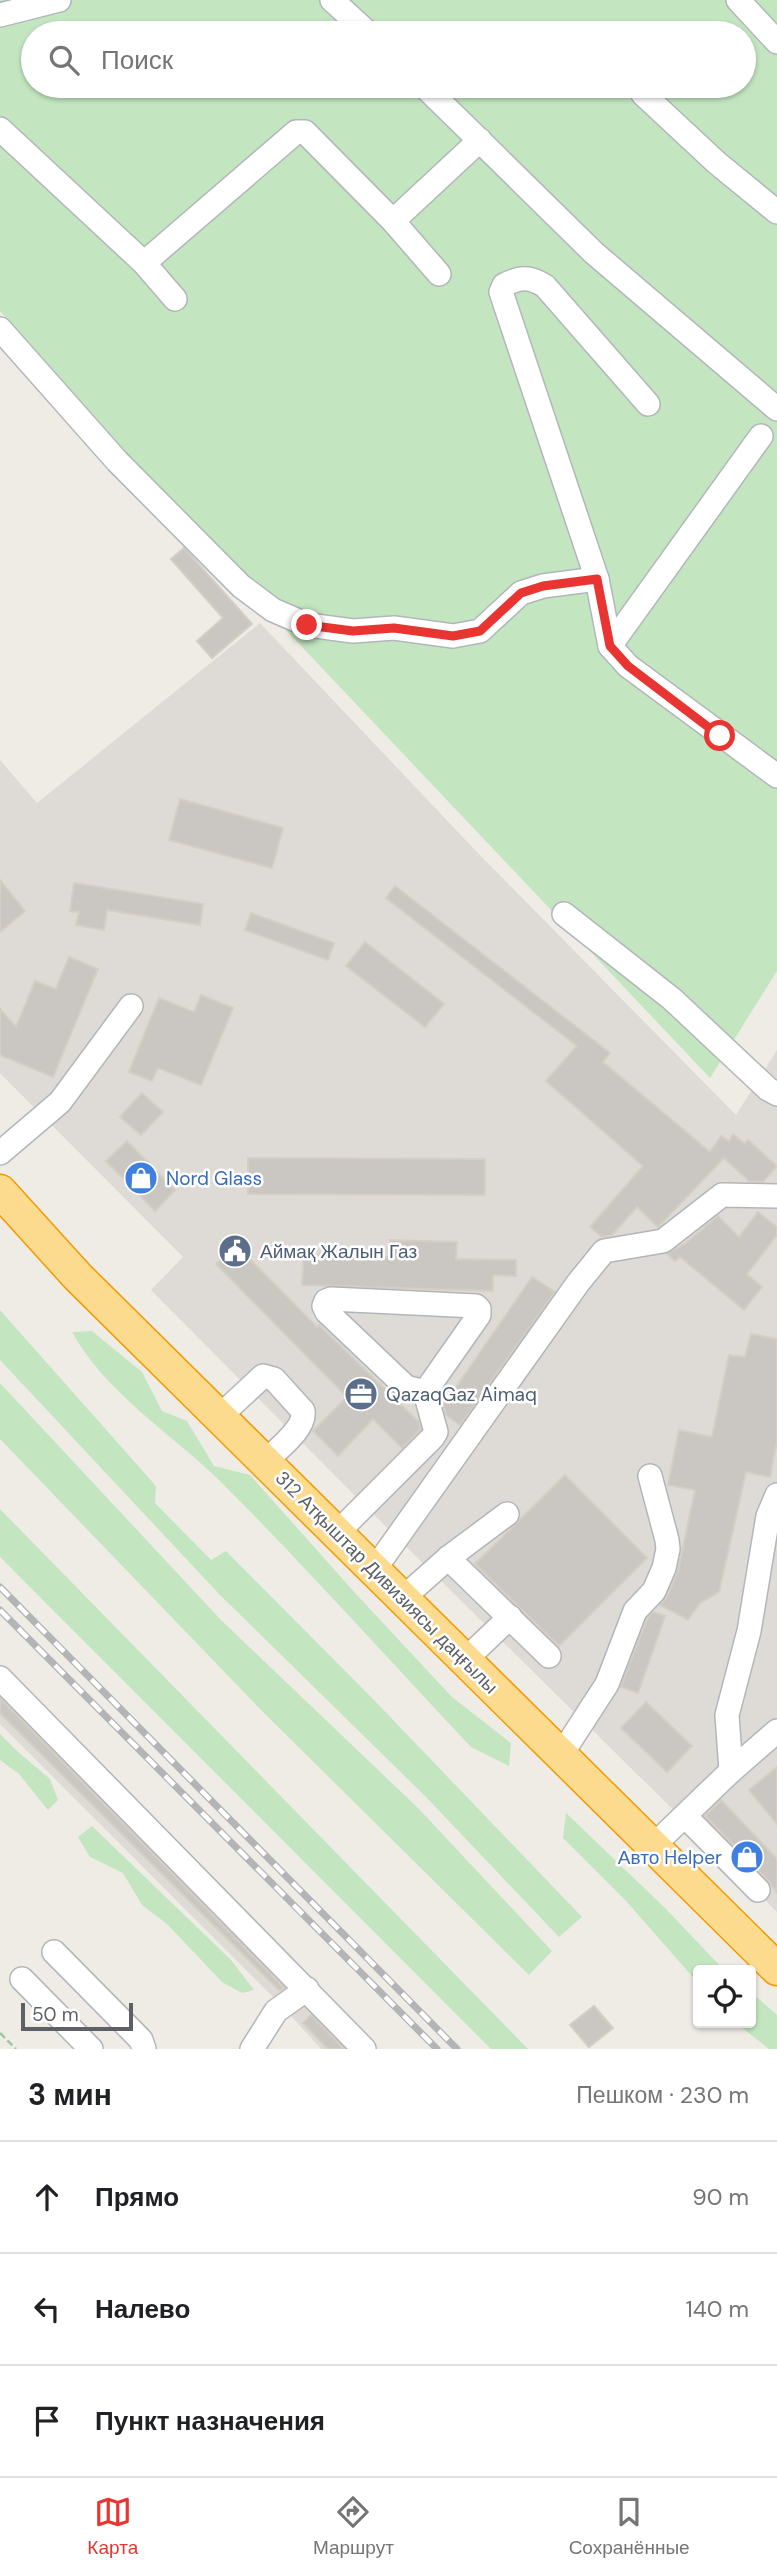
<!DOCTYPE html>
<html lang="ru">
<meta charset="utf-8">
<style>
body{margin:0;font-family:"DM Sans",sans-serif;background:#f2f2f2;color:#202124}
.controls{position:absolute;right:21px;bottom:21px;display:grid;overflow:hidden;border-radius:7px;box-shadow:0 2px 5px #0004}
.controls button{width:63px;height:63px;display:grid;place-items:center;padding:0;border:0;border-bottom:2px solid #e0e0e0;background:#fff;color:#202124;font:35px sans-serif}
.scale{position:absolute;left:21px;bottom:18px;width:112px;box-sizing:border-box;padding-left:7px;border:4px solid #5d6165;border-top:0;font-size:19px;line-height:24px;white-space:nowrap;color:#5d6165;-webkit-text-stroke:5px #fff;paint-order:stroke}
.stop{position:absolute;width:21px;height:21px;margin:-16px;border:5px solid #e93531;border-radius:50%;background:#fff}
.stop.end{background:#e93531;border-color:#fff;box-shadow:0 2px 7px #0008}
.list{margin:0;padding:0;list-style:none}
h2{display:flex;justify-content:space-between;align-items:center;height:91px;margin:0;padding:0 28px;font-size:30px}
h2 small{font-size:23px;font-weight:400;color:#757577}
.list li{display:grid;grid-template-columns:46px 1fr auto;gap:21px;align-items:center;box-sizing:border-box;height:112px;padding:0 28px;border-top:2px solid #e0e0e0}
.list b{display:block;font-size:26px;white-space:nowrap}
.list em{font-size:23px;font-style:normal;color:#757577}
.icon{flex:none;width:38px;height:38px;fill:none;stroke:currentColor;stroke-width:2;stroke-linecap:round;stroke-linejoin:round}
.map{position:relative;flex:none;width:777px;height:2049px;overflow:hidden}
.search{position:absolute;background:#fff;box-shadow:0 2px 5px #0004;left:21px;right:21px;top:21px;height:77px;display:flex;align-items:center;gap:18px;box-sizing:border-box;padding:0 24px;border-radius:38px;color:#757577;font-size:26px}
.sheet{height:427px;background:#fff}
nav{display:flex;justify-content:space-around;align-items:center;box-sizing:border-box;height:98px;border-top:2px solid #e0e0e0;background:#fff;font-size:19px;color:#757577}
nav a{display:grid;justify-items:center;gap:4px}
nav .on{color:#e93531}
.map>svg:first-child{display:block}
.industrial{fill:#dedbd7}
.green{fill:#c3e6c1;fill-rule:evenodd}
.building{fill:#cac7c2;stroke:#d4cec3;stroke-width:2}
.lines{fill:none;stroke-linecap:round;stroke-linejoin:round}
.minor-casing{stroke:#b2b6ba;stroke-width:26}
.highway-casing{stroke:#f39a00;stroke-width:35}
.path{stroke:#9ac7a5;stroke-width:2.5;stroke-dasharray:7 3.5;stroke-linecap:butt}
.minor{stroke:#fff;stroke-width:23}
.highway{stroke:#fddb8e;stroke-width:32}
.rail-casing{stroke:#b3b4b5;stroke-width:7}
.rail{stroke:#fff;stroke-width:4.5;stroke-dasharray:13;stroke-linecap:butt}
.route{stroke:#e93531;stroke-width:9}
.labels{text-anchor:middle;stroke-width:5;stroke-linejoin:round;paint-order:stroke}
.shop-label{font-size:19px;fill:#366cbe;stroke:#fff;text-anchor:start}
.service-label{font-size:19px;fill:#4e5e75;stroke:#fff;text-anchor:start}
.street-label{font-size:19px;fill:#5d6165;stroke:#fff}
</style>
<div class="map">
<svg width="777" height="2049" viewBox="0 0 777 2049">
<rect width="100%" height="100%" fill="#efece5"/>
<g class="industrial">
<polygon points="260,623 475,850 736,1115 777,1050 777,1912 369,1510 151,1290 183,1257 0,1073 0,760 37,803"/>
<polygon points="0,1678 364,2049 321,2049 282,2006 0,1724"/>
</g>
<g class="green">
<path d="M0 0H777V971L710 1078 250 592 0 311ZM33 33H744V86H33Z"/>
<polygon points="0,1310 156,1486 155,1503 211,1560 226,1551 373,1699 582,1917 559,1937 426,1797 220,1595 0,1360"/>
<path d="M92 1331 142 1372 162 1411 187 1421 214 1466 250 1475 356 1594 452 1697 511 1743 509 1766 471 1747C387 1658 305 1566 218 1479 169 1432 105 1392 72 1332Z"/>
<polygon points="0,1383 221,1620 418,1808 552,1951 529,1975 261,1710 0,1439"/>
<polygon points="0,1509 528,2049 491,2049 0,1557"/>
<polygon points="0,1734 17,1751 50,1779 58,1800 48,1810 19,1774 0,1760"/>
<polygon points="566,1813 665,1908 724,1970 698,1970 698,1983 627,1902 563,1838"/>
<polygon points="92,1826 231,1960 254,1990 242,1993 222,1982 167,1924 142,1905 123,1873 90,1857 78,1837"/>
<polygon points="751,1992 777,2015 777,2049 769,2049 736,2023 751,2023"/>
</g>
<g class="building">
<polygon points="184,548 252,624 212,658 197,641 223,618 171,559"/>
<polygon points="180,799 283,828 272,868 169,840"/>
<polygon points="0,880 25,911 0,932"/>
<polygon points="74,883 203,904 200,925 107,910 104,930 76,925 79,912 70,911"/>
<polygon points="395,886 610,1053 603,1062 710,1152 721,1136 729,1141 733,1134 745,1144 748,1140 777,1166 763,1182 749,1181 724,1158 658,1227 637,1207 612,1235 602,1237 590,1227 643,1166 546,1081 577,1046 386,898"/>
<polygon points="251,913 334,943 328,960 245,930"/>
<polygon points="365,942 444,1004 425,1027 346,966"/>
<polygon points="69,957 98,969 53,1077 0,1055 0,1009 16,1027 35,981 56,989"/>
<polygon points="201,995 233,1008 201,1085 158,1068 152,1081 129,1072 159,998 194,1012"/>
<polygon points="142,1093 163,1112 141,1135 120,1117"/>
<polygon points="127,1141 175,1190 155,1211 106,1161"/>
<polygon points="248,1158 485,1159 485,1195 248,1194"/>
<polygon points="758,1212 777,1227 777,1235 747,1274 762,1287 744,1310 680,1257 675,1261 667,1254 687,1242 718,1216 739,1237"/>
<polygon points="390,1240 457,1242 456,1259 516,1260 516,1276 493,1275 493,1291 302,1285 304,1254 389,1257"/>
<polygon points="236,1245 317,1327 319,1325 419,1422 421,1429 402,1448 373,1419 338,1456 313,1431 347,1397 216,1264"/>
<polygon points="532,1277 555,1292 460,1425 446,1415 443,1406"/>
<polygon points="751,1334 777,1339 777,1441 770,1477 746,1472 719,1592 700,1603 688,1620 660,1605 667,1597 678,1571 695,1490 668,1485 679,1430 712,1437 729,1355 745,1357"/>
<polygon points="565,1475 647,1558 559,1646 475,1564"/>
<polygon points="653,1612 665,1616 638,1693 621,1687 647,1619"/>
<polygon points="0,1698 284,1988 280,1991 0,1713"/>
<polygon points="646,1702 692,1746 667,1772 621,1728"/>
<polygon points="777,1767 777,1824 749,1790"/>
<polygon points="721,1800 777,1859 777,1893 768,1880 705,1816"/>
<polygon points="594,2006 613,2028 589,2047 570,2025"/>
<polygon points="311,2015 344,2049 328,2049 303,2023"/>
</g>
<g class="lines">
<defs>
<g id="minor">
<polyline points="332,0 368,33"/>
<polyline points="738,0 777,42"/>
<polyline points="0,15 59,0"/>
<polyline points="424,86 594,253 777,409"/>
<polyline points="643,94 717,163 777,212"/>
<polyline points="0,129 144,263"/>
<polyline points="439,274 393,221 480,140"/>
<polyline points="175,299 144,263 296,132 305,132 393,221"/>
<polyline points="0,329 117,461 241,586 273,610 308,625 353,631 394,628 453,636 480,631 521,593 543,586 597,579"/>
<path d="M648 404 545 286C529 276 520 277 504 285L501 292 597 579 610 646 628 666 777 776"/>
<polyline points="610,646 761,436"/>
<polyline points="564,914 672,999 768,1089 777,1094"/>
<polyline points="0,1153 60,1102 131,1006"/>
<path d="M220 1416 263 1376 274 1379 303 1411C306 1429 277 1449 265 1462"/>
<polyline points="337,1533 433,1437 436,1432 425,1392 479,1315 479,1309 476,1306 331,1299 326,1301 324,1306 327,1312 406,1387 425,1392"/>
<polyline points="448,1558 549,1656"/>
<polyline points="374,1570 578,1283 604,1251 663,1241 722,1195 777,1196"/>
<polyline points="403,1598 448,1558 507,1514"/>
<polyline points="465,1660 510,1617"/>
<polyline points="0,1678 364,2049"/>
<polyline points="561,1755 607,1684 635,1611 654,1591 664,1568 668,1549 667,1540 650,1476"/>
<polyline points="731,1771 777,1731"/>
<polyline points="685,1816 758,1890"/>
<polyline points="653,1846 731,1771 727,1715 749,1631 768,1516 777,1495"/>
<polyline points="54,1952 141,2040 144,2049"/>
<polyline points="22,1979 91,2049"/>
<polyline points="252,2049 276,2011 307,1989"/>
</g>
<polyline id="highway" points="0,1191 78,1277 777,1969"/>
</defs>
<use href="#minor" class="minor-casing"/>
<use href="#highway" class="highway-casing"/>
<polyline class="path" points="0,2033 16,2049"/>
<use href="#minor" class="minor"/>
<use href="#highway" class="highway"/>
<defs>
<g id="rail">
<polyline points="0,1587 457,2049"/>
<polyline points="0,1610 437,2049"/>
</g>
</defs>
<use href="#rail" class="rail-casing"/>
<use href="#rail" class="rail"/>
</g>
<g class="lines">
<polyline class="route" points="307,625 353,631 394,628 453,636 480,631 521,593 543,586 597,579 610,646 628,666 720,736"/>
</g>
<defs>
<symbol id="shop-disc" viewBox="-11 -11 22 22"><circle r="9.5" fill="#3f7fe0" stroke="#fff"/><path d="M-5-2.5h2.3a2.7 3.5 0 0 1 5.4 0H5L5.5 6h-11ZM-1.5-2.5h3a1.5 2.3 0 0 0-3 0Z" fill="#fff"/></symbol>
<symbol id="civic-disc" viewBox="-11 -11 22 22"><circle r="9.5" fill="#5c6f8a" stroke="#fff"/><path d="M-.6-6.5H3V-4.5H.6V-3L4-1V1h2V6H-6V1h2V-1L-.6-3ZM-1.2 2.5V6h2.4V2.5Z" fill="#fff"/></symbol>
<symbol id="office-disc" viewBox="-11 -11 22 22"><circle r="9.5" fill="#5c6f8a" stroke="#fff"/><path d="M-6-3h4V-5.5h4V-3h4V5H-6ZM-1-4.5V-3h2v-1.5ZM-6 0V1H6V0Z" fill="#fff"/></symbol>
</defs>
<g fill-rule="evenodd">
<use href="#shop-disc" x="122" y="1159" width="38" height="38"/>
<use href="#civic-disc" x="216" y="1232" width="38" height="38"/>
<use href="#office-disc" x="342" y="1375" width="38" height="38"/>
<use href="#shop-disc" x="728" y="1838" width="38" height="38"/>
</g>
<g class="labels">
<g class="shop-label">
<text x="166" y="1185">Nord Glass</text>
<text x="722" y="1864" text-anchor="end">Авто Helper</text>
</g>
<g class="service-label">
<text x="260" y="1258">Аймақ Жалын Газ</text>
<text x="386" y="1401">QazaqGaz Aimaq</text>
</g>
<g class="street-label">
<text transform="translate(387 1582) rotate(45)" y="7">312 Атқыштар Дивизиясы даңғылы</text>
</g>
</g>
</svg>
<div class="controls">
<button><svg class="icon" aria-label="locate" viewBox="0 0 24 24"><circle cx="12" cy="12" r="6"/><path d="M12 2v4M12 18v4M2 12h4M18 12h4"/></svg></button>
</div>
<div class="scale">50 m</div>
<div class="stop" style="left:720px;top:736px"></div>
<div class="stop end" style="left:307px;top:625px"></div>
<div class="search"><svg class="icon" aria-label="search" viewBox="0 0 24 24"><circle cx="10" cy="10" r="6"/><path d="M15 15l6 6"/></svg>Поиск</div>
</div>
<section class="sheet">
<h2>3 мин<small>Пешком · 230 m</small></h2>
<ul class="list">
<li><svg class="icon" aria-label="ahead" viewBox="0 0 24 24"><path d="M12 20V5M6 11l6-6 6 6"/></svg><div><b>Прямо</b></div><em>90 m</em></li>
<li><svg class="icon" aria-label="left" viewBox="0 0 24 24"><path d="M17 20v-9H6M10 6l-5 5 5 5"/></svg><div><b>Налево</b></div><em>140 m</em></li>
<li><svg class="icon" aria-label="arrive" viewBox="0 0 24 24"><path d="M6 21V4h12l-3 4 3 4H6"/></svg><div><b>Пункт назначения</b></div></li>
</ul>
</section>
<nav>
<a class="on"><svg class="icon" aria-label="map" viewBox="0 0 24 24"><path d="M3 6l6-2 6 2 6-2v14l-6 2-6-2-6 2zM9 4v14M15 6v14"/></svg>Карта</a>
<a><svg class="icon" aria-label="directions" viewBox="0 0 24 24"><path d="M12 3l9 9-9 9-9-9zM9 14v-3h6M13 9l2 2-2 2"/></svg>Маршрут</a>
<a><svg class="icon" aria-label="saved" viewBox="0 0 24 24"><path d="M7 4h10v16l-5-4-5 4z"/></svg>Сохранённые</a>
</nav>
